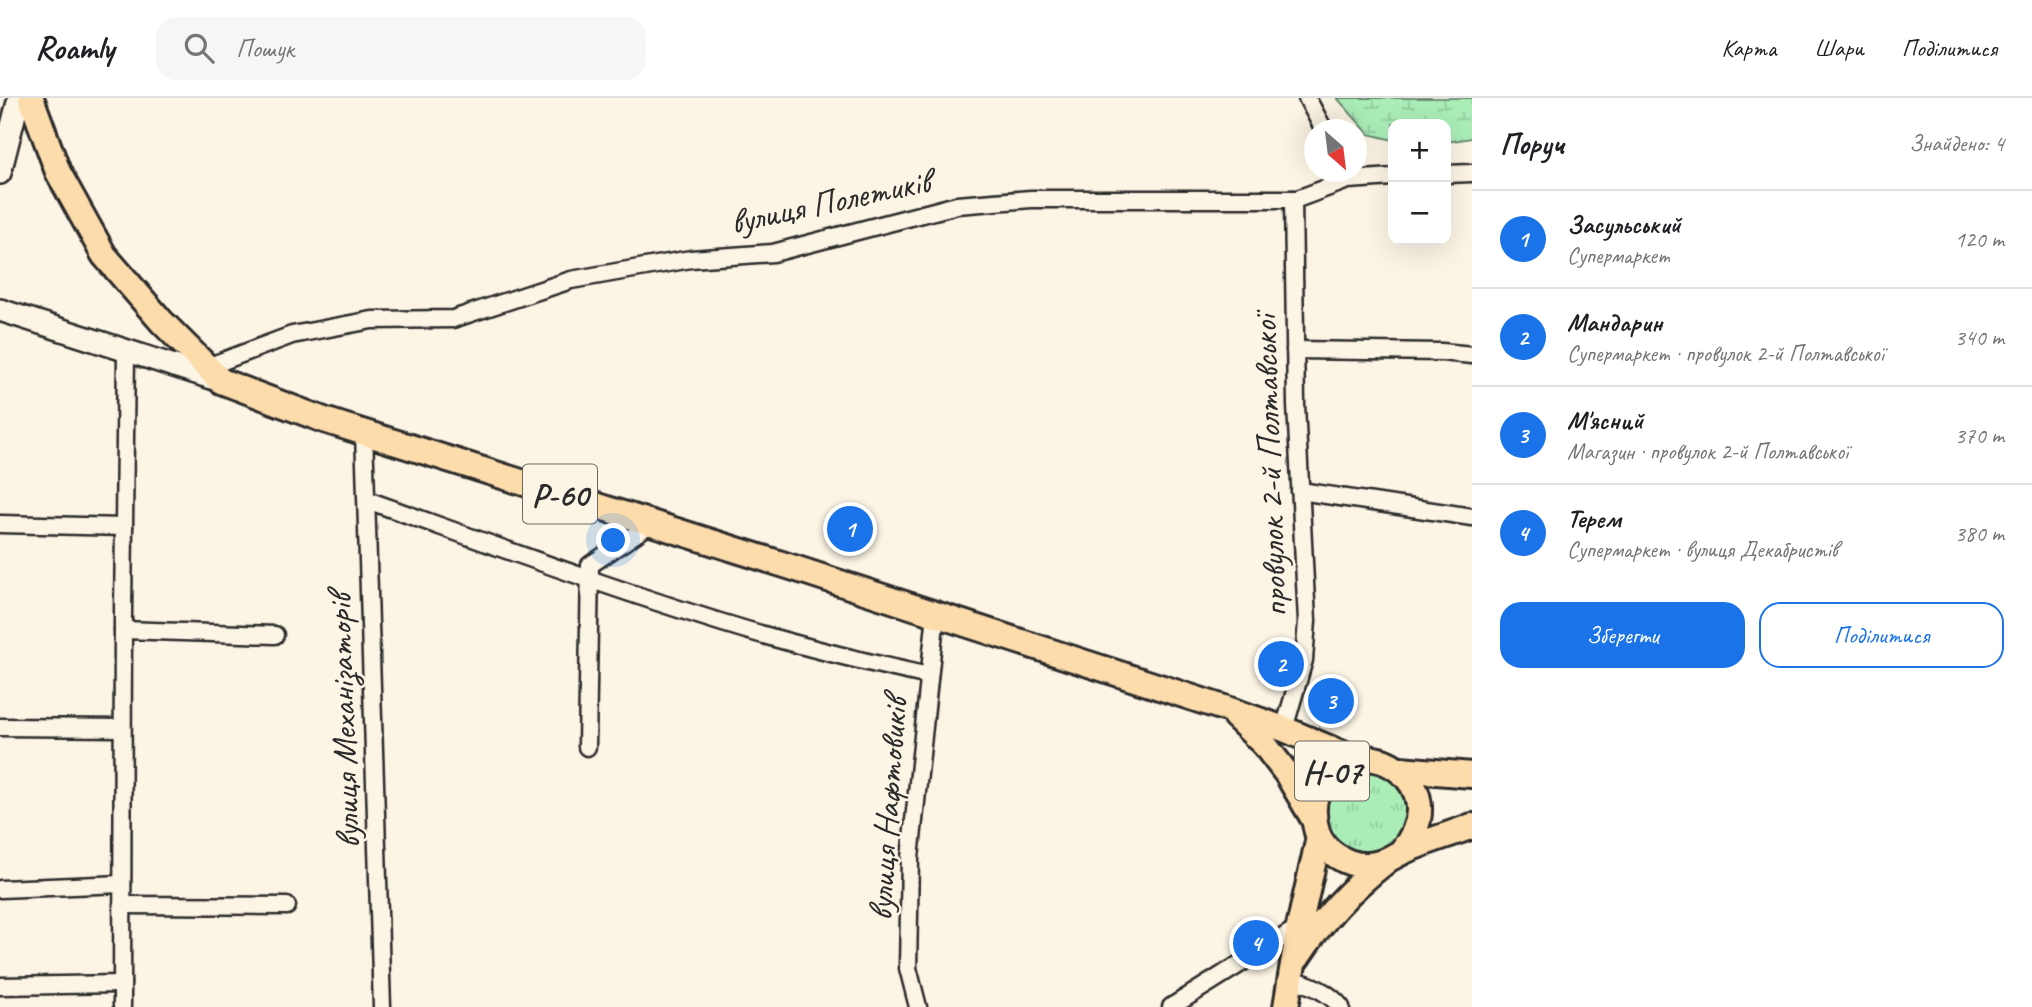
<!DOCTYPE html>
<html lang="uk">
<meta charset="utf-8">
<style>
body{margin:0;font-family:Caveat,sans-serif;background:#f6f6f6;color:#202124}
.controls{position:absolute;right:21px;top:21px;display:grid;overflow:hidden;border-radius:14px;box-shadow:0 7px 28px #0002}
.controls button{width:63px;height:63px;display:grid;place-items:center;padding:0;border:0;border-bottom:2px solid #e0e0e0;background:#fff;color:#202124;font:35px sans-serif}
.compass{position:absolute;left:1304px;top:21px;width:63px;height:63px;border-radius:50%;background:#fff;box-shadow:0 7px 28px #0002;rotate:152deg}
.you{position:absolute;left:614px;top:443px;width:24px;height:24px;margin:-18px;border:5px solid #fff;border-radius:50%;background:#1a73e8;box-shadow:0 0 0 10px #1a73e833}
.badge{display:grid;place-items:center;width:46px;height:46px;border-radius:50%;background:#1a73e8;color:#fff;font-size:23px;font-weight:700}
.pin{position:absolute;translate:-50% -50%;border:4px solid #fff;box-shadow:0 2px 7px #0006}
.list{margin:0;padding:0;list-style:none}
h2{display:flex;justify-content:space-between;align-items:center;height:91px;margin:0;padding:0 28px;font-size:30px}
h2 small{font-size:23px;font-weight:400;color:#757577}
.list li{display:grid;grid-template-columns:46px 1fr auto;gap:21px;align-items:center;box-sizing:border-box;height:98px;padding:0 28px;border-top:2px solid #e0e0e0}
.list b{display:block;font-size:26px;white-space:nowrap}
.list p{margin:0;font-size:23px;white-space:nowrap;color:#757577}
.list em{font-size:23px;font-style:normal;color:#757577}
.actions{display:flex;gap:14px;padding:21px 28px}
.actions a{flex:1;padding:16px 0;border:2px solid #1a73e8;border-radius:21px;text-align:center;font-size:24px;color:#1a73e8}
.actions .main{background:#1a73e8;color:#fff}
.icon{flex:none;width:38px;height:38px;fill:none;stroke:currentColor;stroke-width:2;stroke-linecap:round;stroke-linejoin:round}
.map{position:relative;flex:none;width:1472px;height:909px;overflow:hidden}
header{display:flex;align-items:center;gap:42px;box-sizing:border-box;height:98px;padding:0 35px;background:#fff;border-bottom:2px solid #e0e0e0}
header strong{font-size:33px}
nav{display:flex;gap:38px;margin-inline-start:auto;font-size:24px}
.search{width:490px;height:63px;background:#f6f6f6;display:flex;align-items:center;gap:18px;box-sizing:border-box;padding:0 24px;border-radius:21px;color:#757577;font-size:26px}
main{display:flex}
aside{flex:1;background:#fff}
.map>svg:first-child{display:block}
.grass{fill:url(#grass-tufts);stroke:#6a8c71;stroke-width:2}
.wetland{fill:url(#wetland-marsh);stroke:#6a8c71;stroke-width:2}
.lines{fill:none;stroke-linecap:round;stroke-linejoin:round}
.minor-casing{stroke:#2b2b2b;stroke-width:21}
.secondary-casing{stroke:#2b2b2b;stroke-width:26}
.primary-casing{stroke:#2b2b2b;stroke-width:30}
.minor{stroke:#fcf5e5;stroke-width:16}
.secondary{stroke:#fcf5e5;stroke-width:21}
.primary{stroke:#fddcac;stroke-width:24}
.labels{text-anchor:middle;stroke-width:5;stroke-linejoin:round;paint-order:stroke}
.shield{fill:#fcf5e5;stroke:#6a6863;stroke-width:2}
.shield-label{font-size:33px;font-weight:bold;fill:#2b2b2b}
.street-label{font-size:35px;fill:#2b2b2b;stroke:#fcf5e5}
</style>
<header>
<strong>Roamly</strong>
<div class="search"><svg class="icon" aria-label="search" viewBox="0 0 24 24"><circle cx="10" cy="10" r="6"/><path d="M15 15l6 6"/></svg>Пошук</div>
<nav><a>Карта</a><a>Шари</a><a>Поділитися</a></nav>
</header>
<main>
<div class="map">
<svg width="1472" height="909" viewBox="0 0 1472 909">
<defs>
<pattern id="grass-tufts" width="24" height="20" patternUnits="userSpaceOnUse" patternTransform="scale(1.75)"><rect width="24" height="20" fill="#aaedb7"/><path d="M3 7l-1-3M5 7V3M7 7l1-3M15 17l-1-3M17 17v-4M19 17l1-3" fill="none" stroke="#92cb9e"/></pattern>
<pattern id="wetland-marsh" width="20" height="14" patternUnits="userSpaceOnUse" patternTransform="scale(1.75)"><rect width="20" height="14" fill="#aaedb7"/><path d="M1 5h8M5 5V1M11 12h8M15 12V8" fill="none" stroke="#92cb9e"/></pattern>
</defs>
<rect width="100%" height="100%" fill="#fcf5e5"/>
<filter id="ink" filterUnits="userSpaceOnUse"><feTurbulence type="fractalNoise" baseFrequency=".0143" numOctaves="2"/><feDisplacementMap in="SourceGraphic" scale="14" xChannelSelector="R" yChannelSelector="G"/><feConvolveMatrix kernelMatrix="1 2 1 2 8 2 1 2 1" color-interpolation-filters="sRGB"/></filter>
<g filter="url(#ink)">
<path class="grass" d="M1361 671 1377 672 1404 689 1411 720 1396 747C1387 750 1374 757 1365 757 1331 757 1314 713 1333 687 1341 678 1351 675 1361 671Z"/>
<polygon class="wetland" points="1337,0 1472,0 1472,40 1446,44 1446,26 1393,26 1393,42 1369,36"/>
<g class="lines">
<defs>
<g id="minor">
<polyline points="1307,0 1324,32"/>
<polyline points="1446,76 1472,75"/>
<polyline points="1295,252 1442,254 1472,257"/>
<polyline points="207,269 292,237 372,222 453,221 571,182 691,161 773,155 957,107 1031,101 1297,101 1348,82 1393,79"/>
<polyline points="364,334 382,909"/>
<polyline points="1300,393 1472,419"/>
<path d="M367 402C485 444 603 488 723 525 791 546 860 563 929 578"/>
<polyline points="0,426 124,429"/>
<polyline points="123,532 275,537"/>
<polyline points="0,629 122,630"/>
<polyline points="1284,631 1304,562 1307,523 1296,307 1293,101"/>
<polyline points="587,649 590,467 652,425"/>
<polyline points="0,791 122,786"/>
<polyline points="122,807 287,808"/>
<path d="M1291 881C1309 886 1328 893 1341 909"/>
<polyline points="0,888 122,886"/>
<polyline points="122,909 123,515 126,253"/>
<polyline points="918,909 908,870 910,760 936,516"/>
<polyline points="1171,909 1299,829"/>
</g>
<g id="secondary">
<polyline points="0,75 19,0"/>
<polyline points="0,212 221,283"/>
</g>
<g id="primary">
<polyline points="31,0 58,74 104,157 162,224 221,283 324,322 788,468 1230,612 1284,631 1355,661"/>
<polyline points="1235,618 1264,646 1287,676 1313,720"/>
<polyline points="1400,671 1472,677"/>
<path d="M1401 754C1459 686 1362 626 1323 683 1312 698 1312 716 1317 734 1323 753 1347 768 1367 767 1381 767 1390 760 1402 754 1424 744 1449 737 1472 728"/>
<path d="M1297 860C1323 821 1348 793 1385 764"/>
<polyline points="1286,909 1299,829 1319,739"/>
</g>
</defs>
<use href="#minor" class="minor-casing"/>
<use href="#secondary" class="secondary-casing"/>
<use href="#primary" class="primary-casing"/>
<use href="#minor" class="minor"/>
<use href="#secondary" class="secondary"/>
<use href="#primary" class="primary"/>
</g>
</g>
<g class="labels">
<g class="shield">
<rect x="523" y="366.5" width="74" height="59" rx="5"/>
<rect x="1295" y="643.5" width="74" height="59" rx="5"/>
</g>
<g class="shield-label">
<text x="560" y="408">Р-60</text>
<text x="1332" y="685">Н-07</text>
</g>
<g class="street-label">
<text transform="translate(830 103) rotate(-12)" y="12">вулиця Полетиків</text>
<text transform="translate(1269 368) rotate(-92)" y="12">провулок 2-й Полтавської</text>
<text transform="translate(343 623) rotate(-92)" y="12">вулиця Механізаторів</text>
<text transform="translate(887 711) rotate(-86)" y="12">вулиця Нафтовиків</text>
</g>
</g>
</svg>
<div class="controls">
<button>+</button>
<button>−</button>
</div>
<svg class="compass" viewBox="-18 -18 36 36"><path d="M0-13l5 13h-10z" fill="#e53935"/><path d="M0 13l5-13h-10z" fill="#757577"/></svg>
<div class="you"></div>
<div class="pin badge" style="left:850px;top:431px">1</div>
<div class="pin badge" style="left:1281px;top:566px">2</div>
<div class="pin badge" style="left:1331px;top:603px">3</div>
<div class="pin badge" style="left:1256px;top:845px">4</div>
</div>
<aside>
<h2>Поруч<small>Знайдено: 4</small></h2>
<ul class="list">
<li><span class="badge">1</span><div><b>Засульський</b><p>Супермаркет</p></div><em>120 m</em></li>
<li><span class="badge">2</span><div><b>Мандарин</b><p>Супермаркет · провулок 2-й Полтавської</p></div><em>340 m</em></li>
<li><span class="badge">3</span><div><b>М'ясний</b><p>Магазин · провулок 2-й Полтавської</p></div><em>370 m</em></li>
<li><span class="badge">4</span><div><b>Терем</b><p>Супермаркет · вулиця Декабристів</p></div><em>380 m</em></li>
</ul>
<div class="actions"><a class="main">Зберегти</a><a>Поділитися</a></div>
</aside>
</main>
